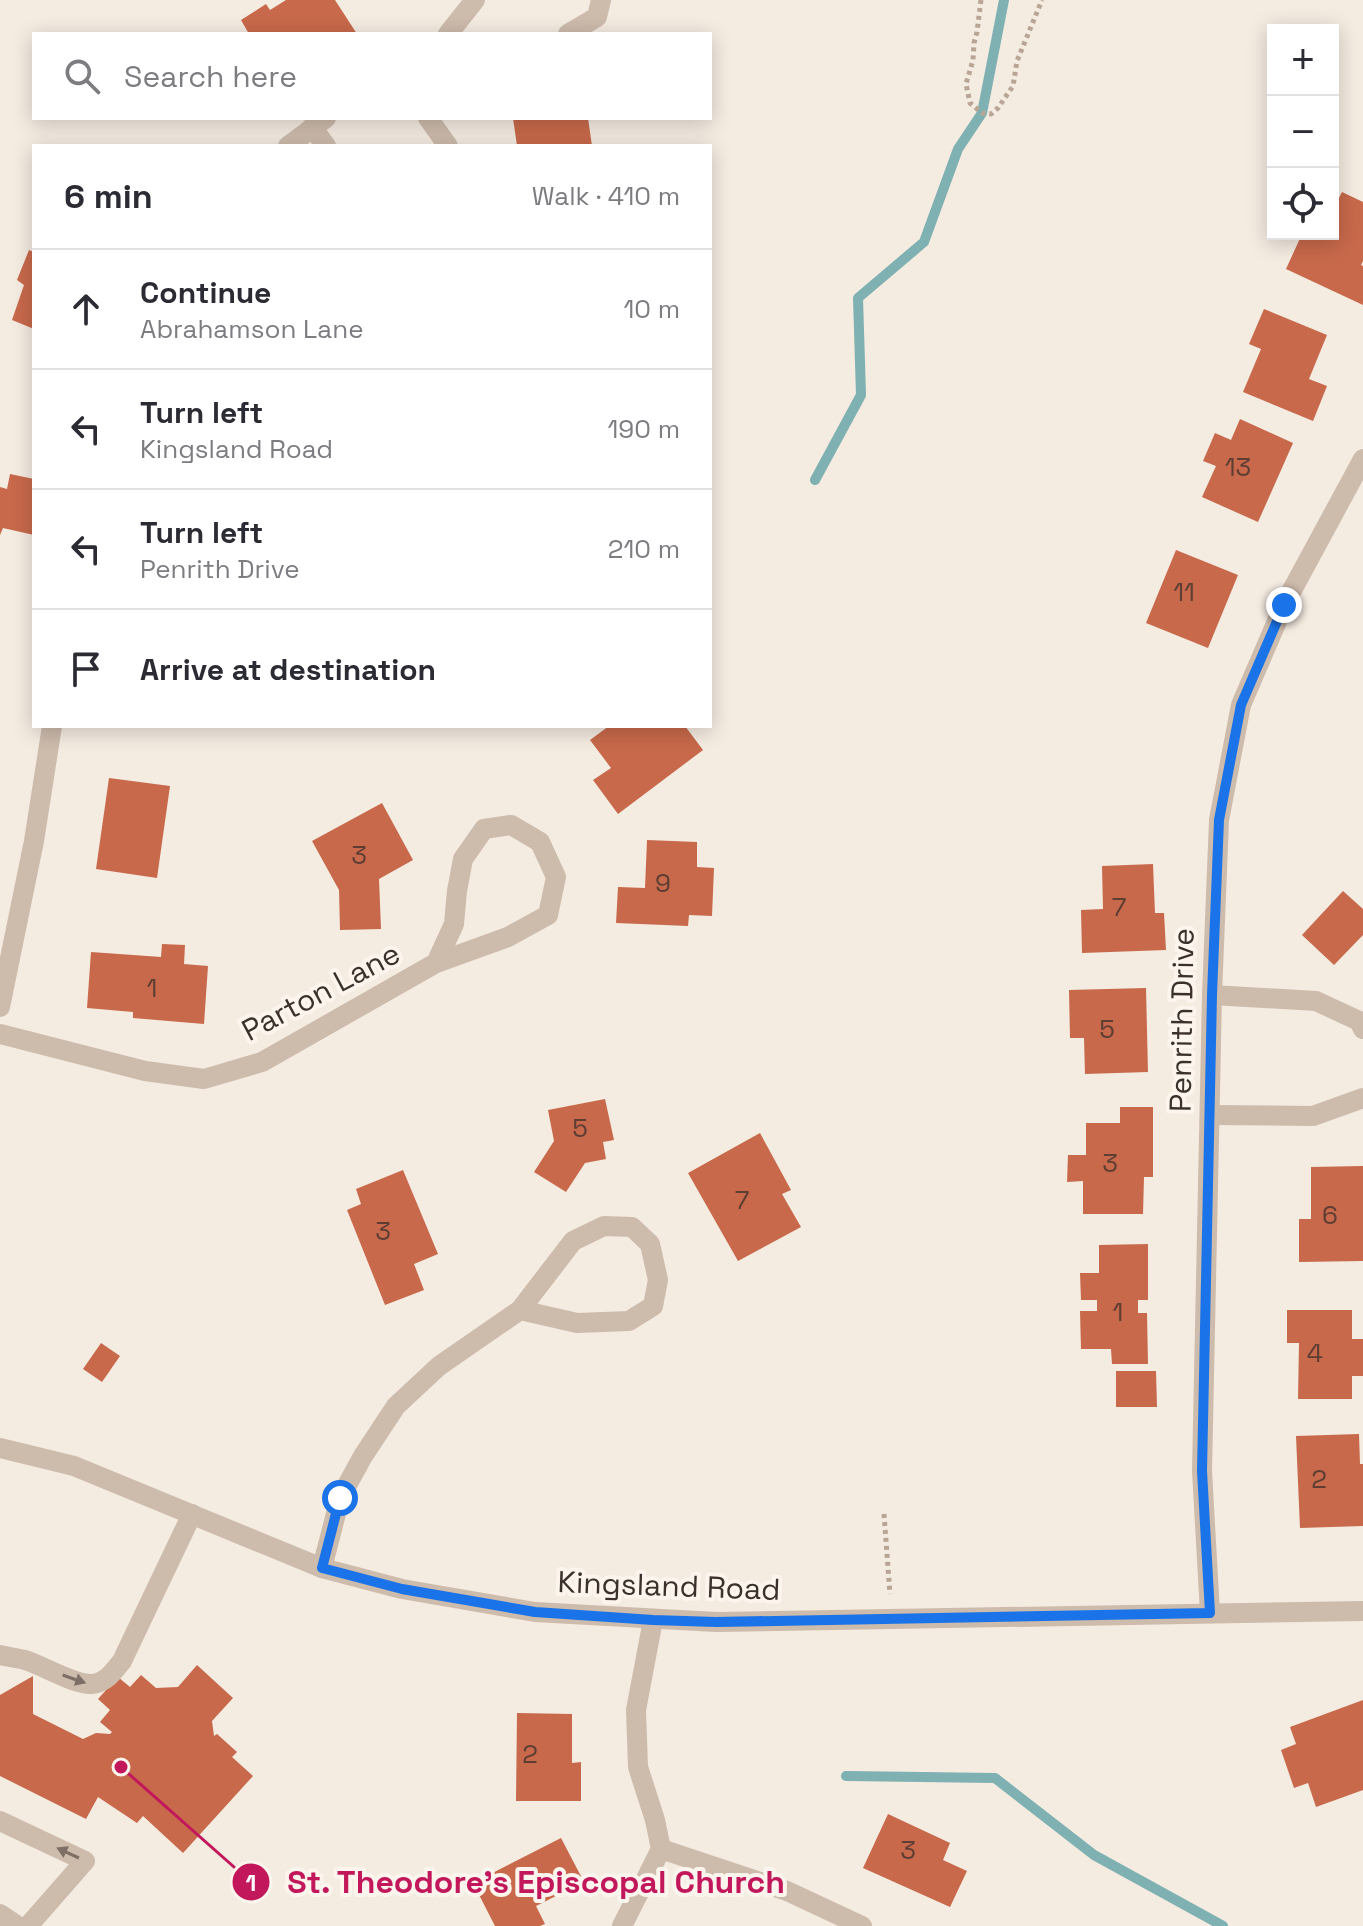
<!DOCTYPE html>
<meta charset="utf-8">
<style>
body{margin:0;font-family:"Space Grotesk",sans-serif;background:#f7f7f7;color:#2b2b33}
.controls{position:absolute;right:24px;top:24px;display:grid;overflow:hidden;border-radius:0px;box-shadow:0 4px 20px #0003}
.controls button{width:72px;height:72px;display:grid;place-items:center;padding:0;border:0;border-bottom:2px solid #e1e1e2;background:#fff;color:#2b2b33;font:40px sans-serif}
.stop{position:absolute;width:24px;height:24px;margin:-18px;border:6px solid #1a73e8;border-radius:50%;background:#fff}
.stop.end{background:#1a73e8;border-color:#fff;box-shadow:0 2px 8px #0008}
.list{margin:0;padding:0;list-style:none}
h2{display:flex;justify-content:space-between;align-items:center;height:104px;margin:0;padding:0 32px;font-size:34px}
h2 small{font-size:26px;font-weight:400;color:#7c7c81}
.list li{display:grid;grid-template-columns:52px 1fr auto;gap:24px;align-items:center;box-sizing:border-box;height:120px;padding:0 32px;border-top:2px solid #e1e1e2}
.list b{display:block;font-size:30px;white-space:nowrap}
.list p{margin:0;font-size:26px;white-space:nowrap;color:#7c7c81}
.list em{font-size:26px;font-style:normal;color:#7c7c81}
.icon{flex:none;width:44px;height:44px;fill:none;stroke:currentColor;stroke-width:2;stroke-linecap:round;stroke-linejoin:round}
.map{position:relative;flex:none;width:1363px;height:1926px;overflow:hidden}
.search{position:absolute;background:#fff;box-shadow:0 4px 20px #0003;left:32px;top:32px;width:680px;height:88px;display:flex;align-items:center;gap:20px;box-sizing:border-box;padding:0 28px;border-radius:0px;color:#7c7c81;font-size:30px}
.panel{position:absolute;background:#fff;box-shadow:0 4px 20px #0003;left:32px;top:144px;width:680px;height:584px;border-radius:0px}
.map>svg:first-child{display:block}
.lines{fill:none;stroke-linecap:round;stroke-linejoin:round}
.stream{stroke:#7fb0b2;stroke-width:10}
.building{fill:#c8694b}
.path{stroke:#b9a596;stroke-width:5;stroke-dasharray:4 4;stroke-linecap:butt}
.minor{stroke:#cdbbac;stroke-width:20}
.oneway{fill:#7d6f65}
.route{stroke:#1a73e8;stroke-width:10}
.labels{text-anchor:middle;stroke-width:8;stroke-linejoin:round;paint-order:stroke}
.number-label{font-size:26px;fill:#5e3e33}
.street-label{font-size:30px;fill:#3b302b;stroke:#fbf5ee}
.leader{fill:none;stroke:#c2185b;stroke-width:3}
.callout-dot{fill:#c2185b;stroke:#fbf5ee;stroke-width:3}
.mark-label{font-size:24px;text-anchor:middle;font-weight:bold;fill:#fff}
.callout-label{font-size:32px;text-anchor:middle;font-weight:bold;fill:#c2185b;stroke:#fbf5ee;stroke-width:8;stroke-linejoin:round;paint-order:stroke}
</style>
<div class="map">
<svg width="1363" height="1926" viewBox="0 0 1363 1926">
<rect width="100%" height="100%" fill="#f4ebe1"/>
<g class="lines">
<g class="stream">
<polyline points="815,480 861,395 858,298 924,242 958,149 982,113 1004,0"/>
<polyline points="846,1776 995,1778 1094,1855 1223,1926"/>
</g>
</g>
<g class="building">
<polygon points="286,0 335,0 357,34 249,34 241,20 266,4 270,10"/>
<polygon points="513,118 588,118 592,146 517,146"/>
<polygon points="1342,192 1363,202 1363,261 1361,265 1363,266 1363,305 1286,269 1302,234 1333,234 1333,210"/>
<polygon points="29,250 34,252 34,329 12,320 24,285 17,280"/>
<polygon points="1264,309 1327,335 1309,379 1327,386 1313,421 1243,392 1261,349 1249,344"/>
<polygon points="1240,419 1293,443 1258,522 1202,497 1216,466 1203,461 1215,433 1231,440"/>
<polygon points="10,474 34,479 34,535 3,528 0,535 0,487 7,489"/>
<polygon points="1176,550 1238,575 1208,648 1146,623"/>
<polygon points="609,726 685,726 703,750 618,814 593,780 611,768 590,740"/>
<polygon points="109,778 170,786 157,878 96,869"/>
<polygon points="382,803 413,860 379,879 381,929 340,930 339,890 312,841"/>
<polygon points="647,840 697,842 697,867 714,868 712,916 689,915 688,926 616,923 618,887 645,888"/>
<polygon points="1153,864 1155,913 1164,913 1166,950 1082,953 1081,910 1103,909 1102,866"/>
<polygon points="1343,891 1363,909 1363,935 1334,965 1302,935"/>
<polygon points="162,944 185,945 184,964 208,966 204,1024 133,1018 133,1012 87,1008 91,952 161,957"/>
<polygon points="1146,988 1148,1072 1085,1074 1084,1038 1070,1038 1069,990"/>
<polygon points="605,1099 614,1140 603,1142 606,1159 585,1163 566,1192 534,1172 554,1141 548,1110"/>
<polygon points="1120,1107 1153,1107 1153,1177 1144,1177 1143,1214 1083,1214 1083,1181 1067,1182 1068,1155 1086,1155 1086,1123 1120,1123"/>
<polygon points="760,1133 791,1190 782,1194 801,1227 738,1261 688,1173"/>
<polygon points="1363,1166 1363,1261 1299,1262 1299,1219 1311,1219 1311,1167"/>
<polygon points="403,1170 438,1254 414,1264 424,1290 385,1305 347,1210 361,1204 356,1189"/>
<polygon points="1148,1244 1148,1300 1138,1300 1138,1313 1147,1313 1148,1364 1112,1364 1111,1349 1081,1349 1080,1311 1097,1311 1097,1300 1081,1300 1080,1273 1099,1273 1099,1245"/>
<polygon points="1287,1310 1352,1310 1352,1339 1363,1339 1363,1376 1352,1376 1352,1399 1298,1399 1299,1343 1287,1343"/>
<polygon points="101,1343 120,1356 102,1382 83,1369"/>
<polygon points="1116,1371 1156,1371 1157,1407 1116,1407"/>
<polygon points="1359,1434 1360,1464 1363,1464 1363,1526 1300,1528 1296,1436"/>
<polygon points="197,1665 233,1698 212,1721 214,1736 217,1734 237,1752 232,1757 253,1776 183,1853 143,1816 137,1823 98,1797 86,1819 0,1776 0,1695 33,1676 33,1714 83,1739 96,1733 110,1734 112,1732 100,1722 110,1710 98,1699 118,1677 130,1687 141,1675 156,1688 178,1687"/>
<polygon points="1363,1700 1363,1790 1316,1807 1308,1783 1294,1788 1281,1750 1296,1744 1290,1727"/>
<polygon points="517,1713 572,1714 572,1763 581,1762 581,1801 516,1801"/>
<polygon points="888,1814 950,1843 943,1860 967,1871 950,1907 863,1868"/>
<polygon points="561,1838 584,1882 536,1906 545,1924 540,1926 495,1926 473,1883"/>
</g>
<g class="lines">
<g class="path">
<polyline points="981,0 977,32 974,43 973,60 966,84 970,103 982,113 991,114 998,108 1013,86 1017,61 1042,0"/>
<polyline points="884,1514 890,1594"/>
</g>
<g class="minor">
<polyline points="448,34 475,0"/>
<polyline points="568,34 597,17 601,0"/>
<polyline points="428,118 448,146"/>
<polyline points="312,127 326,146"/>
<polyline points="288,146 326,118"/>
<polyline points="1212,995 1316,1001 1359,1021 1363,1029"/>
<polyline points="0,1007 34,841 52,726"/>
<polyline points="0,1034 145,1071 204,1079 262,1062 436,963 508,937 548,915 556,877 540,842 511,825 484,829 463,859 457,891 454,924 436,963"/>
<polyline points="1210,1115 1313,1116 1363,1098"/>
<polyline points="0,1448 74,1466 322,1568 402,1589 535,1612 716,1622 1363,1611"/>
<polyline points="322,1568 340,1498 363,1456 396,1406 439,1366 520,1310 577,1323 629,1321 653,1306 658,1280 650,1244 632,1227 604,1226 573,1241 520,1310"/>
<polyline points="1210,1613 1202,1471 1212,995 1219,820 1241,705 1284,605 1363,459"/>
<polyline points="653,1620 636,1710 638,1767 655,1820 661,1849 787,1891 862,1926"/>
<path d="M0 1655C8 1657 17 1658 25 1660 44 1666 74 1685 92 1684 106 1683 114 1671 122 1661L192 1514"/>
<polyline points="0,1821 85,1861 28,1926"/>
<polyline points="0,1914 18,1926"/>
<polyline points="622,1926 661,1849"/>
</g>
</g>
<defs><path id="oneway-solid" d="M-6-.8H1V-3.2L6.5 0L1 3.2V.8H-6Z" transform="scale(2)"/></defs>
<g class="oneway">
<use href="#oneway-solid" transform="translate(74 1679) rotate(19)"/>
<use href="#oneway-solid" transform="translate(68 1853) rotate(-155)"/>
</g>
<g class="lines">
<polyline class="route" points="340,1498 322,1568 402,1589 535,1612 653,1620 716,1622 1210,1613 1202,1471 1212,995 1219,820 1241,705 1284,605"/>
</g>
<g class="labels">
<g class="number-label">
<text x="1238" y="476">13</text>
<text x="1184" y="601">11</text>
<text x="359" y="864">3</text>
<text x="663" y="892">9</text>
<text x="1119" y="916">7</text>
<text x="152" y="997">1</text>
<text x="1107" y="1038">5</text>
<text x="580" y="1137">5</text>
<text x="1110" y="1172">3</text>
<text x="742" y="1209">7</text>
<text x="1330" y="1224">6</text>
<text x="383" y="1240">3</text>
<text x="1118" y="1321">1</text>
<text x="1315" y="1362">4</text>
<text x="1319" y="1488">2</text>
<text x="530" y="1763">2</text>
<text x="908" y="1859">3</text>
</g>
<g class="street-label">
<text transform="translate(321 992) rotate(-28)" y="10">Parton Lane</text>
<text transform="translate(1182 1020) rotate(-89)" y="10">Penrith Drive</text>
<text transform="translate(669 1586) rotate(2)" y="10">Kingsland Road</text>
</g>
</g>
<path class="leader" d="M121 1767L251 1882"/>
<g class="callout-dot">
<circle cx="121" cy="1767" r="8"/>
<circle cx="251" cy="1882" r="20"/>
</g>
<g class="mark-label">
<text x="251" y="1891">1</text>
</g>
<g class="callout-label">
<text x="536" y="1893">St. Theodore's Episcopal Church</text>
</g>
</svg>
<div class="controls">
<button>+</button>
<button>−</button>
<button><svg class="icon" aria-label="locate" viewBox="0 0 24 24"><circle cx="12" cy="12" r="6"/><path d="M12 2v4M12 18v4M2 12h4M18 12h4"/></svg></button>
</div>
<div class="stop" style="left:340px;top:1498px"></div>
<div class="stop end" style="left:1284px;top:605px"></div>
<div class="search"><svg class="icon" aria-label="search" viewBox="0 0 24 24"><circle cx="10" cy="10" r="6"/><path d="M15 15l6 6"/></svg>Search here</div>
<section class="panel">
<h2>6 min<small>Walk · 410 m</small></h2>
<ul class="list">
<li><svg class="icon" aria-label="ahead" viewBox="0 0 24 24"><path d="M12 20V5M6 11l6-6 6 6"/></svg><div><b>Continue</b><p>Abrahamson Lane</p></div><em>10 m</em></li>
<li><svg class="icon" aria-label="left" viewBox="0 0 24 24"><path d="M17 20v-9H6M10 6l-5 5 5 5"/></svg><div><b>Turn left</b><p>Kingsland Road</p></div><em>190 m</em></li>
<li><svg class="icon" aria-label="left" viewBox="0 0 24 24"><path d="M17 20v-9H6M10 6l-5 5 5 5"/></svg><div><b>Turn left</b><p>Penrith Drive</p></div><em>210 m</em></li>
<li><svg class="icon" aria-label="arrive" viewBox="0 0 24 24"><path d="M6 21V4h12l-3 4 3 4H6"/></svg><div><b>Arrive at destination</b></div></li>
</ul>
</section>
</div>
